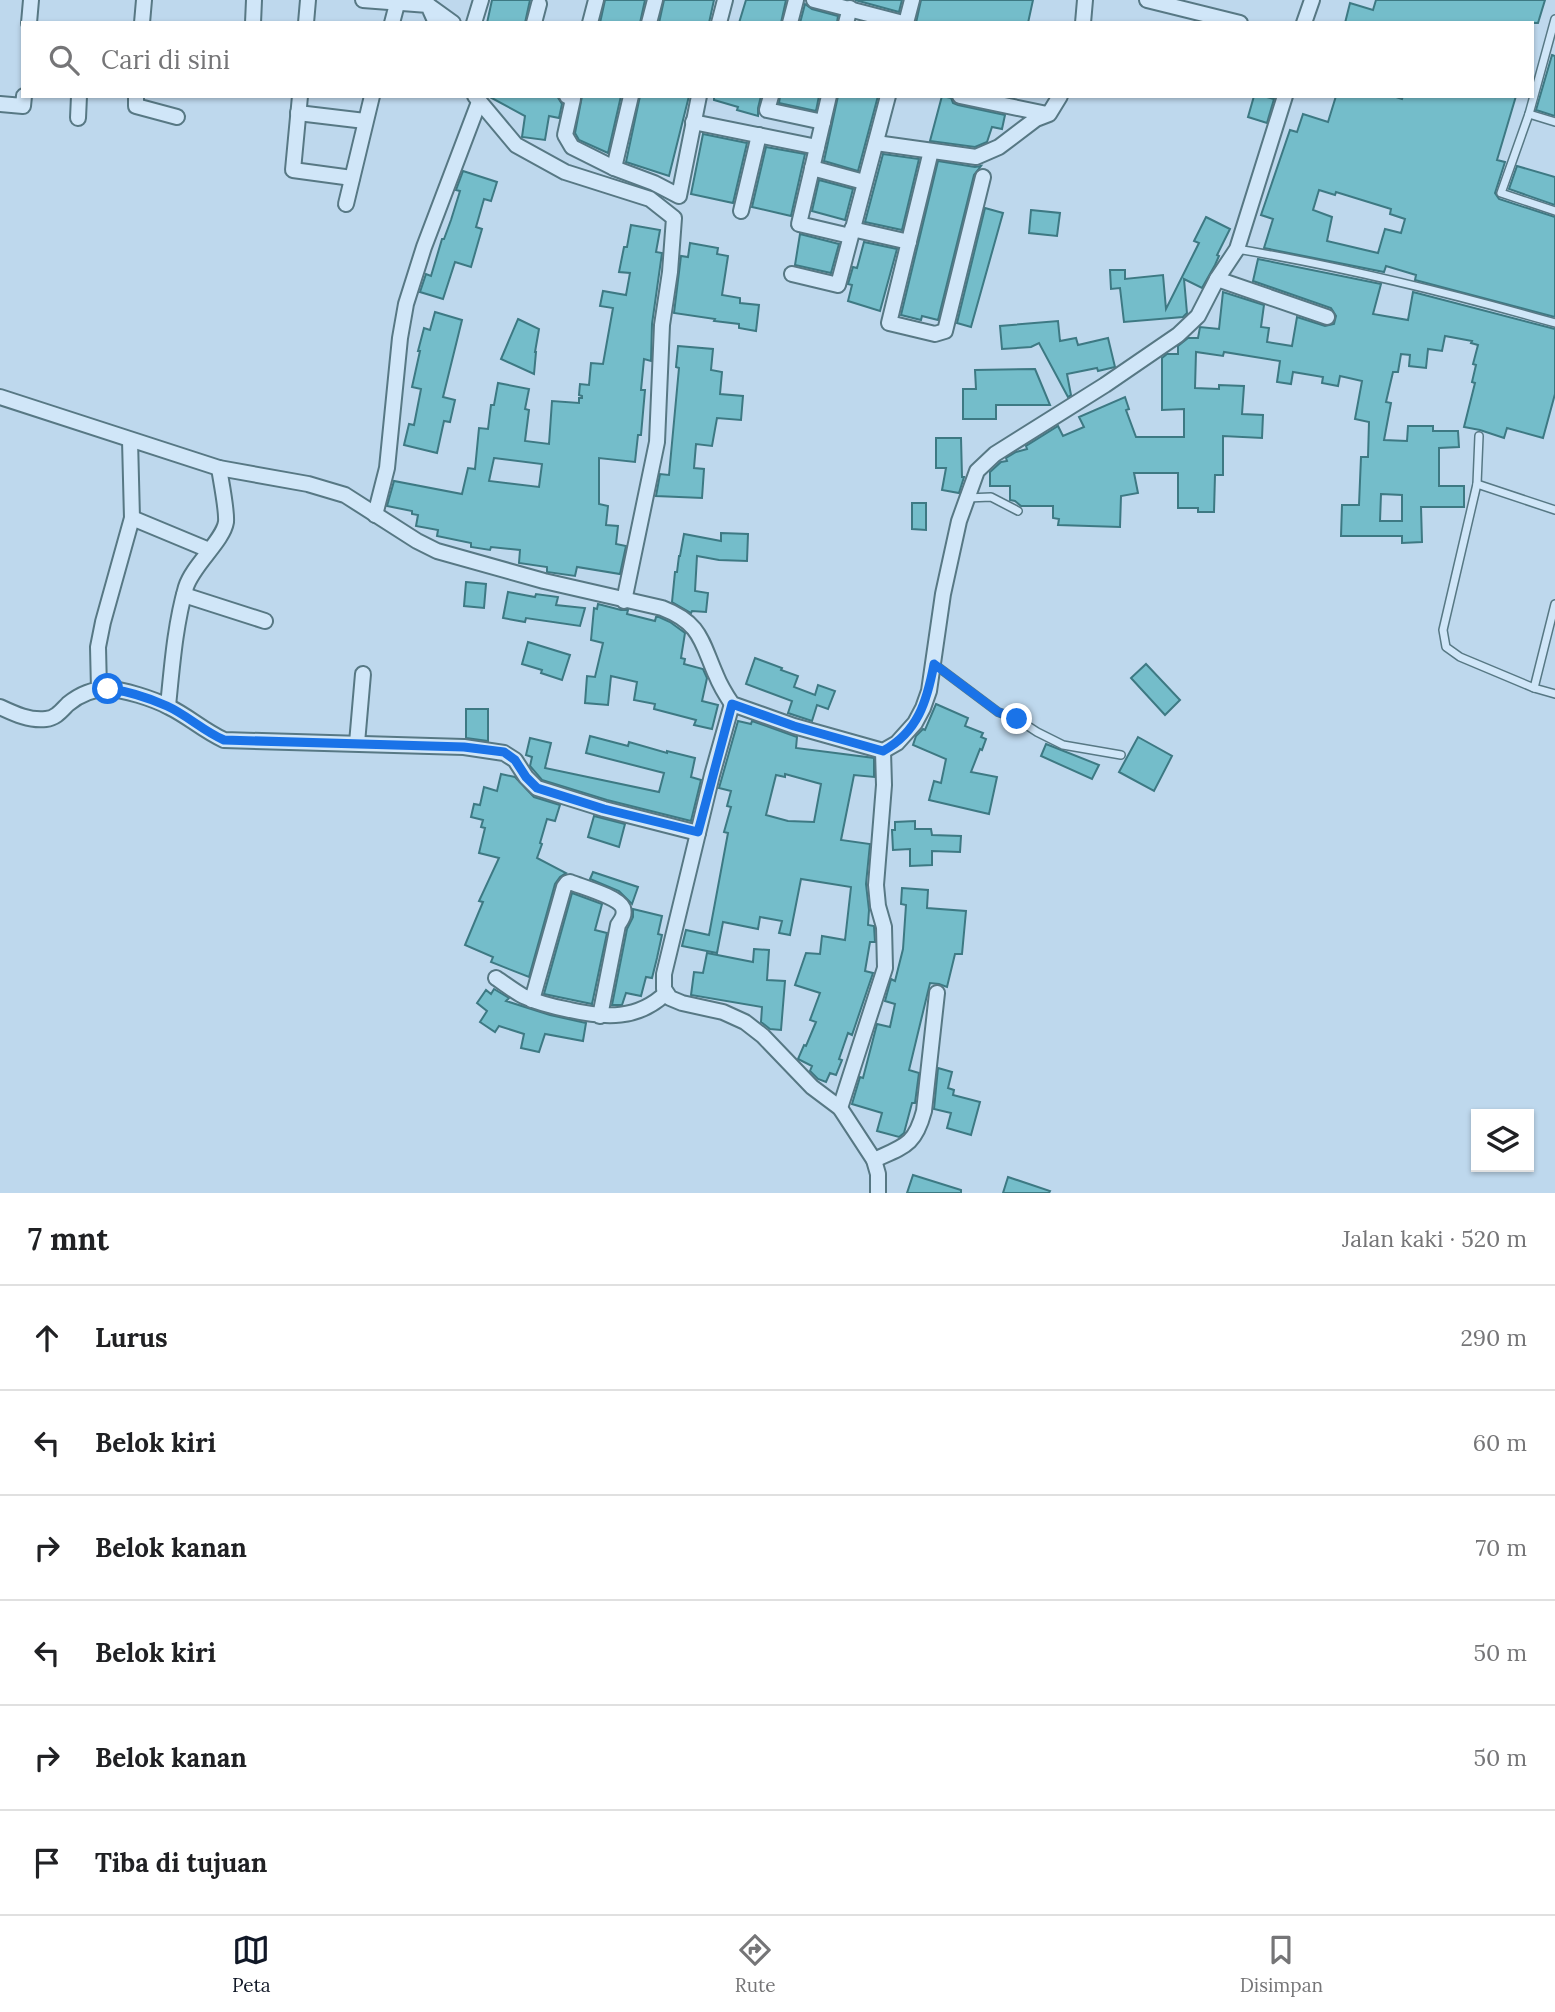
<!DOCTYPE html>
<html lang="id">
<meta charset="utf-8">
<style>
body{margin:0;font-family:Lora,serif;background:#f6f6f6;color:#202124}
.controls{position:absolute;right:21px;bottom:21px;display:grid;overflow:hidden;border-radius:0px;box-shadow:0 2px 5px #0004}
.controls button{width:63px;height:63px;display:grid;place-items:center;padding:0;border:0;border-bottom:2px solid #e0e0e0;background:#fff;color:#202124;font:35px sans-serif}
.stop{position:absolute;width:21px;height:21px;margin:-16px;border:5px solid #1a73e8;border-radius:50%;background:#fff}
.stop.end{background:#1a73e8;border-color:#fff;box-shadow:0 2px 7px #0008}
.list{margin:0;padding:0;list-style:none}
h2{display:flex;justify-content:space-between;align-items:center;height:91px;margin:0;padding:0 28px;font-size:30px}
h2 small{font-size:23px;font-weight:400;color:#757577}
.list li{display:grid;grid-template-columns:46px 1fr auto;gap:21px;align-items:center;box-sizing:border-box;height:105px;padding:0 28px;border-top:2px solid #e0e0e0}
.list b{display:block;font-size:26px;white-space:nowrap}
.list em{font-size:23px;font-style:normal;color:#757577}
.icon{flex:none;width:38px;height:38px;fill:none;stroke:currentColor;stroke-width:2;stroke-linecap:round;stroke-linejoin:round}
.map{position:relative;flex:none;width:1555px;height:1193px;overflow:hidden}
.search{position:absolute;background:#fff;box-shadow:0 2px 5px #0004;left:21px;right:21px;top:21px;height:77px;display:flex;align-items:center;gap:18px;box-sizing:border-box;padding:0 24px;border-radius:0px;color:#757577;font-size:26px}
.sheet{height:721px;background:#fff}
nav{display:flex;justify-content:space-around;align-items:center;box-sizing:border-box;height:98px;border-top:2px solid #e0e0e0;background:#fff;font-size:19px;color:#757577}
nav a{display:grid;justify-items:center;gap:4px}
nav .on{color:#111827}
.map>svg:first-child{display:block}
.building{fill:#74bdca;stroke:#3d7983;stroke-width:2;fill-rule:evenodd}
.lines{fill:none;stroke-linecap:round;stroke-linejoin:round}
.service-casing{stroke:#577884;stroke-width:10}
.minor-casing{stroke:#577884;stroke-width:18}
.service{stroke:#d0e6f8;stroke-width:7}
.minor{stroke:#d0e6f8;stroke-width:14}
.route{stroke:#1a73e8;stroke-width:9}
</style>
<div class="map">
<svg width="1555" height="1193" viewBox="0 0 1555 1193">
<rect width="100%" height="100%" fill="#bed8ed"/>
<g class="building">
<polygon points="492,0 530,0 525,23 487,23"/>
<polygon points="605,0 645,0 640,23 600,23"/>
<polygon points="664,0 714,0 709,23 659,23"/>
<polygon points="746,0 786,0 781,23 739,23"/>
<polygon points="855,0 902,0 899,12"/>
<polygon points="921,0 1033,0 1028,23 916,23"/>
<polygon points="1376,0 1545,0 1538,23 1345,23 1350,3 1373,10"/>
<polygon points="805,4 812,9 838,16 837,23 800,23"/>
<polygon points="1552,55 1555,56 1555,116 1536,110"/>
<polygon points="488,96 557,96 562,104 559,118 549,116 545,140 522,137 525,116"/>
<polygon points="582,96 621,96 608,153 579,140 575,133"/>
<polygon points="640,96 689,96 669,176 626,162"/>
<polygon points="714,96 761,96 758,108 758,116 737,110 738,107 714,100"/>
<polygon points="780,96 819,96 816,111 779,103"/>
<polygon points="838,96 878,96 858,171 824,161"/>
<polygon points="942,96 951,98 953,103 958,105 1005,115 1002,129 992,127 987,142 975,147 930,141"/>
<polygon points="1254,96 1263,96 1274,99 1267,123 1248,117"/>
<path d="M1336 96H1393L1402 99 1403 96H1516L1497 160 1505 162 1495 193 1499 199 1555 217V317L1415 280 1416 275 1386 266 1384 272 1264 248 1273 219 1261 215 1290 130 1297 132 1303 114 1328 122ZM1319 190 1335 195 1336 192 1391 209 1390 214 1405 219 1401 233 1385 229 1378 253 1327 241 1332 217 1313 210Z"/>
<polygon points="703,134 747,143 733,203 691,194"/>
<polygon points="766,147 805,154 791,216 752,207"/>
<polygon points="883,154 919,159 902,230 865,222"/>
<polygon points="938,161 975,167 981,166 974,175 938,320 922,316 921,320 901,315"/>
<polygon points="1517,166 1555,177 1555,205 1509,189"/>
<polygon points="463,171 497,182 491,201 484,199 476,227 482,229 471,267 455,262 443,299 420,292 426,274 431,276 442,239 444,239 451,220 460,191 456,190"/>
<polygon points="819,180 853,189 845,220 812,211"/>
<polygon points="985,208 1003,213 971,327 957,323"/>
<polygon points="1031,210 1060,213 1057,236 1029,233"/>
<polygon points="1206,217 1230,229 1217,255 1219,256 1215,265 1202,288 1184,279 1187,313 1183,317 1124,322 1120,288 1111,289 1110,270 1125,270 1125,279 1163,275 1166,309 1199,243 1194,241"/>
<path d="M631 225 660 230 656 252 662 253 652 324 651 361 644 359 641 390H645L641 435H638L635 462 599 458V504L608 506 606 525 618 526 616 544 626 546 620 574 577 567 575 576 547 572V567L519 563 520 550 491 547 490 550 471 547V543L437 536 438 530 416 526 418 515 412 514V511L387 506 394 481 462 494 468 468 475 469 479 428 488 429 491 405H494L498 383 529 389 525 409 529 410 525 441 549 444 552 401 579 403V398H582V396L579 395 580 384 589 385 591 363 603 364 613 308 600 306 603 291 626 295 630 273 619 272 624 247H627ZM494 458 542 464 539 487 489 481Z"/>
<polygon points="800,234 839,244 831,273 795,265"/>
<polygon points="864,242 897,249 880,311 848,301 852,285 848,284 853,267 857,268"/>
<polygon points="690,243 718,248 717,254 728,256 722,295 740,298 740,303 759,305 756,331 739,328 739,324 714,321 715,319 674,313 681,256 688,257"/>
<path d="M1258 259 1381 284 1373 314 1408 320 1413 292 1555 329V394L1543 438 1507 428 1504 438 1480 430 1464 427 1475 383 1472 382 1476 365 1473 364 1478 345 1471 343 1472 341 1445 336 1442 351 1428 349 1426 368 1409 366 1410 355 1401 354 1398 372H1393L1386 402 1391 403 1384 440 1407 441 1408 426H1433V431H1458L1459 447 1439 448V486H1464V507H1421L1422 542 1402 543V536H1341L1342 505H1359L1361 457H1368L1369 422 1355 419 1362 381 1340 376 1338 386 1322 383 1323 377 1293 372 1291 384 1277 382 1280 361 1224 352 1223 356 1196 352 1195 388 1219 389V385L1244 386 1242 414 1263 415 1262 438 1223 436V475H1215L1214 512H1198V508H1178V473H1134L1138 493 1121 496 1120 527 1058 525 1059 519 1053 518V506H1021L1015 501 1010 500V486H990V472L1001 462 1007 461 1006 458 1016 452 1027 449 1026 446 1058 426 1063 436 1084 427 1079 417 1125 397 1129 409 1126 410 1136 437H1184V409L1162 410V358L1167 354H1178V346L1188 338H1198L1200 327 1219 329 1223 292 1264 305 1261 327 1269 328 1267 342 1292 346 1297 317 1325 326 1334 324 1336 316 1331 308 1253 281ZM1381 494 1402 495V521H1380Z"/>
<polygon points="435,312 462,320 443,397 455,400 450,422 444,421 437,453 404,445 409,424 414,425 421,389 412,387 420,351 418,351 424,328 430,330"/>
<polygon points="518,319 539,329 535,352 536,352 534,374 501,359"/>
<polygon points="1058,321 1060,341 1076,338 1078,345 1108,338 1115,367 1098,371 1097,368 1067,374 1071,395 1068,397 1039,343 1031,347 1002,349 1000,326"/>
<polygon points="678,346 713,349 711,370 722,372 720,394 743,396 741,420 717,418 712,446 696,444 694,468 704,469 702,498 656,496 660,474 669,475 679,368 676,367"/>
<polygon points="1035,369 1050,405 996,405 996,419 963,419 963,389 976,389 975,370"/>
<polygon points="936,438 961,438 962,477 964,477 959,493 942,490 946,468 936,468"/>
<polygon points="912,503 926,503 926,530 912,529"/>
<polygon points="721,533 748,534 747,561 719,560 697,556 695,591 708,593 706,612 692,611 691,613 672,602 675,572 677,572 679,556 680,556 684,534 721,541"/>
<polygon points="466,582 486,584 484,608 464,606"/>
<polygon points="508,592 535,597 536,594 558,597 556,605 585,608 580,626 526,618 525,622 503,618"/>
<polygon points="598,604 621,610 628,610 627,614 655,621 656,617 659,617 670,622 685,633 681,658 685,659 684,664 703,669 707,678 702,701 718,705 712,729 694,725 696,720 654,709 655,704 634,700 637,682 611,676 608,705 585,703 587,676 595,677 603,643 591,640 594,608 597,609"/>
<polygon points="528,642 570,655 562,680 541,673 542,670 522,664"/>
<polygon points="755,658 782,668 781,670 798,676 794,687 815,695 818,685 835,691 828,709 817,705 812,721 788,713 792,701 746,684"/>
<polygon points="1146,664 1180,700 1165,715 1131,678"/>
<polygon points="936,704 968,718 965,726 983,733 981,737 986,739 982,750 980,749 971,772 997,777 989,814 929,800 934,781 941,783 946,759 913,745 916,736 923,729 925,730"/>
<polygon points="466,709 488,709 488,741 466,738"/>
<path d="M738 721 751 724 752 721 797 737 796 748 874 758V777L854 775 841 840 870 844 866 884 869 910 868 925 874 926 875 942H870L865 971 873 973 852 1035 848 1033 839 1059 842 1060 836 1075 830 1073 826 1082 818 1079 810 1071 812 1066 798 1059 804 1045 806 1046 816 1022 810 1020 820 993 795 985 806 953 820 954 822 936 845 940 851 887 801 879 790 935 779 933 782 921 760 917 758 929 723 922 717 953 682 946 686 930 709 935 728 833 724 832 731 807 727 806 731 791 719 788ZM785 774 821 784 814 822 788 821 766 815 776 775 785 777Z"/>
<polygon points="590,736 628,746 629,742 667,753 667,751 695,758 691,777 701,780 691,821 607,800 542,780 530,766 532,757 526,755 530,738 551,743 545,768 659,792 664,773 586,753"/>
<polygon points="1138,737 1172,756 1154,791 1119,772"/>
<polygon points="1046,744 1099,765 1092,779 1041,756"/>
<polygon points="501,774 515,777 534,797 560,805 555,821 547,819 540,843 542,844 537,858 566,873 560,877 555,884 529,977 491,962 493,957 465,945 483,902 479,901 499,858 479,853 485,828 481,827 483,820 471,817 474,804 480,805 484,787 497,791"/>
<polygon points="594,816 625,824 619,847 588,837"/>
<polygon points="915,821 915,829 931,829 932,835 961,836 960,852 932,851 932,865 910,866 910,849 893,850 892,830 895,830 895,822"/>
<polygon points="593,872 638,887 632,904 619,891 590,879"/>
<polygon points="902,888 928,890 927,908 966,911 962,954 955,954 947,987 939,984 930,983 909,1070 919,1073 915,1103 912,1103 904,1133 899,1137 877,1131 882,1113 852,1104 860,1077 863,1078 877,1024 890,1027 895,1004 885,1001 891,979 895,981 903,949 906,905 901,904"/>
<polygon points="572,893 602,904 595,930 607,933 592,1004 544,994"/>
<polygon points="633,909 662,916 658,934 662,935 657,958 652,978 646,977 641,996 626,993 622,1005 612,1005 627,929 633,917"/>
<polygon points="754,949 769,950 767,980 785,981 781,1030 770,1029 761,1022 762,1007 691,995 694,972 703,973 707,953 753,962"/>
<polygon points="494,989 509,998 506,1001 550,1015 586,1023 583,1041 545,1034 539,1052 521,1048 524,1034 499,1026 495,1032 480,1022 487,1011 477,1003 486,990 491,994"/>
<polygon points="938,1068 952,1072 948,1088 954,1090 953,1095 980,1102 971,1135 947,1128 951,1113 934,1109"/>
<polygon points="913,1175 961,1190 961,1193 907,1193"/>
<polygon points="1008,1177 1050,1191 1049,1193 1003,1193"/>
</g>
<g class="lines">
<defs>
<g id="service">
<polyline points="1555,19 1529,114 1501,193 1555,211"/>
<polyline points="1529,114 1555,122"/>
<path d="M1237 249C1344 267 1450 293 1555 323"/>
<polyline points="1479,436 1477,484 1443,630 1446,647 1460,657 1534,688"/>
<polyline points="1477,484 1555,510"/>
<polyline points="967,498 991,497 1018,511"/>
<polyline points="1555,604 1534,688 1555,694"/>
<polyline points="934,664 998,712 1017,719 1037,732 1063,745 1121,755"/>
</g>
<g id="minor">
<polyline points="363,0 428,5 436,23"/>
<polyline points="814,0 903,23"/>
<polyline points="1147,0 1240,23"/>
<polyline points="428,5 453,23"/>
<polyline points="29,23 31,0"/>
<polyline points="142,23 144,0"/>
<polyline points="253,23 254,0"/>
<polyline points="306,23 308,0"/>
<polyline points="392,23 397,4"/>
<polyline points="474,23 481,0"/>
<polyline points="534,23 539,4"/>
<polyline points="590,23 596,0"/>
<polyline points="649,23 655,0"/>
<polyline points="719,23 725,0"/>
<polyline points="790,23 796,0"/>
<polyline points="846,23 850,8"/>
<polyline points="906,23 912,0"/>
<polyline points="1083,23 1085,0"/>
<polyline points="1304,23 1312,0"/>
<polyline points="136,96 136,106 177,117"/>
<polyline points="300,96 293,170 352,178"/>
<polyline points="475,96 516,145 565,172 650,199 674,218 670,272 662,325 657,442 624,601"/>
<polyline points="567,96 573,99 565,135 572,147 614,168 654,183 679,196 699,96"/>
<polyline points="771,96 767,110 823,122"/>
<polyline points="829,96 799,224 850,236"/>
<polyline points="960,96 1047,114"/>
<polyline points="0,104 23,106 24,96"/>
<polyline points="298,113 365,121"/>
<polyline points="78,118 79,96"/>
<polyline points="693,122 817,147"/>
<polyline points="876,143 976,157 999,147 1036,119 1049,114 1060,96"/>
<polyline points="931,151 889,323 935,334 945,331 983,177"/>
<polyline points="614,168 631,96"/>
<polyline points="812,168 864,182"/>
<polyline points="346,204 372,96"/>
<polyline points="741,211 759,135"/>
<polyline points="852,229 909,242"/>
<polyline points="792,274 838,285 888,96"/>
<polyline points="1217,279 1327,317"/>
<path d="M0 397 219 468 308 484 345 495 417 541 437 551 544 581 662 608C701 623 701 641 716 675 720 685 726 695 732 704L794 726 883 751 897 743 915 723 923 708 929 691 943 594 959 521 977 471 995 454 1105 385 1159 348 1178 335 1198 316 1217 279 1237 249 1285 96"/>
<polyline points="375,515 387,468 400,338 406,304 424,247 479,102"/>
<polyline points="132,518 209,550"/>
<polyline points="184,595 265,621"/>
<polyline points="99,690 98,647 103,622 132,518 130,440"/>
<polyline points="732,704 712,775 664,974 664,989 670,998 682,1003 723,1012 745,1022 763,1036 812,1087 840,1108 874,1160 878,1174 878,1193"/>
<path d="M168 706C172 667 175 625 186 587 193 565 223 541 226 522 227 510 221 481 219 468"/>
<path d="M0 707C15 714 30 721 46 719 56 718 61 711 68 704 79 695 93 689 107 689 123 689 154 699 169 707 188 716 204 731 224 740L464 747 504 753 515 760 526 777 537 788 604 809 698 833"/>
<polyline points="357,743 363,674"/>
<path d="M496 978C505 984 514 991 523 996 538 1003 554 1007 570 1010 605 1018 638 1020 666 993"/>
<path d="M532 1000 564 887 567 883 570 882C582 887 619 897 623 908 625 915 622 919 618 925L600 1016"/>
<polyline points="840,1108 885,968 884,927 878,906 876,885 884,785 883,751"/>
<path d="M874 1160C905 1146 915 1145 924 1111L937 993"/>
</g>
</defs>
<use href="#service" class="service-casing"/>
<use href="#minor" class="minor-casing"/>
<use href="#service" class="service"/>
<use href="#minor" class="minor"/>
</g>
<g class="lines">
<path class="route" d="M108 689C127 691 149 698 167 706 187 715 203 731 224 740L464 747 504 752 515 760 526 777 537 788 604 809 698 832 732 704 794 726 883 751C918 732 927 701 934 664L998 712 1017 719"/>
</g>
</svg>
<div class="controls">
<button><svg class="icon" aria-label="layers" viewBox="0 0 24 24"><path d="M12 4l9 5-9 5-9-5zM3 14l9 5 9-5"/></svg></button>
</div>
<div class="stop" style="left:108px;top:689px"></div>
<div class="stop end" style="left:1017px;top:719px"></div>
<div class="search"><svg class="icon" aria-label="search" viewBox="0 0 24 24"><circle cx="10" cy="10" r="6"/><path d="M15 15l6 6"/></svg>Cari di sini</div>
</div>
<section class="sheet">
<h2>7 mnt<small>Jalan kaki · 520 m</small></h2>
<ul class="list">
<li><svg class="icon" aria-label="ahead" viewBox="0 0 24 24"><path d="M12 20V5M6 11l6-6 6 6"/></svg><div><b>Lurus</b></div><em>290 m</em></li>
<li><svg class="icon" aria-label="left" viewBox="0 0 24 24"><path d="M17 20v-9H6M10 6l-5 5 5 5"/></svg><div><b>Belok kiri</b></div><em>60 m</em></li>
<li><svg class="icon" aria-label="right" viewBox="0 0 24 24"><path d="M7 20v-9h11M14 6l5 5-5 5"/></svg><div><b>Belok kanan</b></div><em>70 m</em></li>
<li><svg class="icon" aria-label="left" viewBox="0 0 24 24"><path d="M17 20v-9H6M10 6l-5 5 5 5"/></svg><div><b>Belok kiri</b></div><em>50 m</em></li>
<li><svg class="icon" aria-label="right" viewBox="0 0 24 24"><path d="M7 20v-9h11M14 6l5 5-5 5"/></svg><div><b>Belok kanan</b></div><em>50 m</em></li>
<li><svg class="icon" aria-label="arrive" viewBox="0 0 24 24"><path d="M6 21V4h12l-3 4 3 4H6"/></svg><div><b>Tiba di tujuan</b></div></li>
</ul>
</section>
<nav>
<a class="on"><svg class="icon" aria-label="map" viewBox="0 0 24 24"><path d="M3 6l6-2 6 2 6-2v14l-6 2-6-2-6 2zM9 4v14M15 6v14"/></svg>Peta</a>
<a><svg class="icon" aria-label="directions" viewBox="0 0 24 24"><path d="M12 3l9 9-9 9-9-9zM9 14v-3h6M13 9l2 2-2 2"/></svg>Rute</a>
<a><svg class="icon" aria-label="saved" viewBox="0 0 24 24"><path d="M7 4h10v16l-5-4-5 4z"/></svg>Disimpan</a>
</nav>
